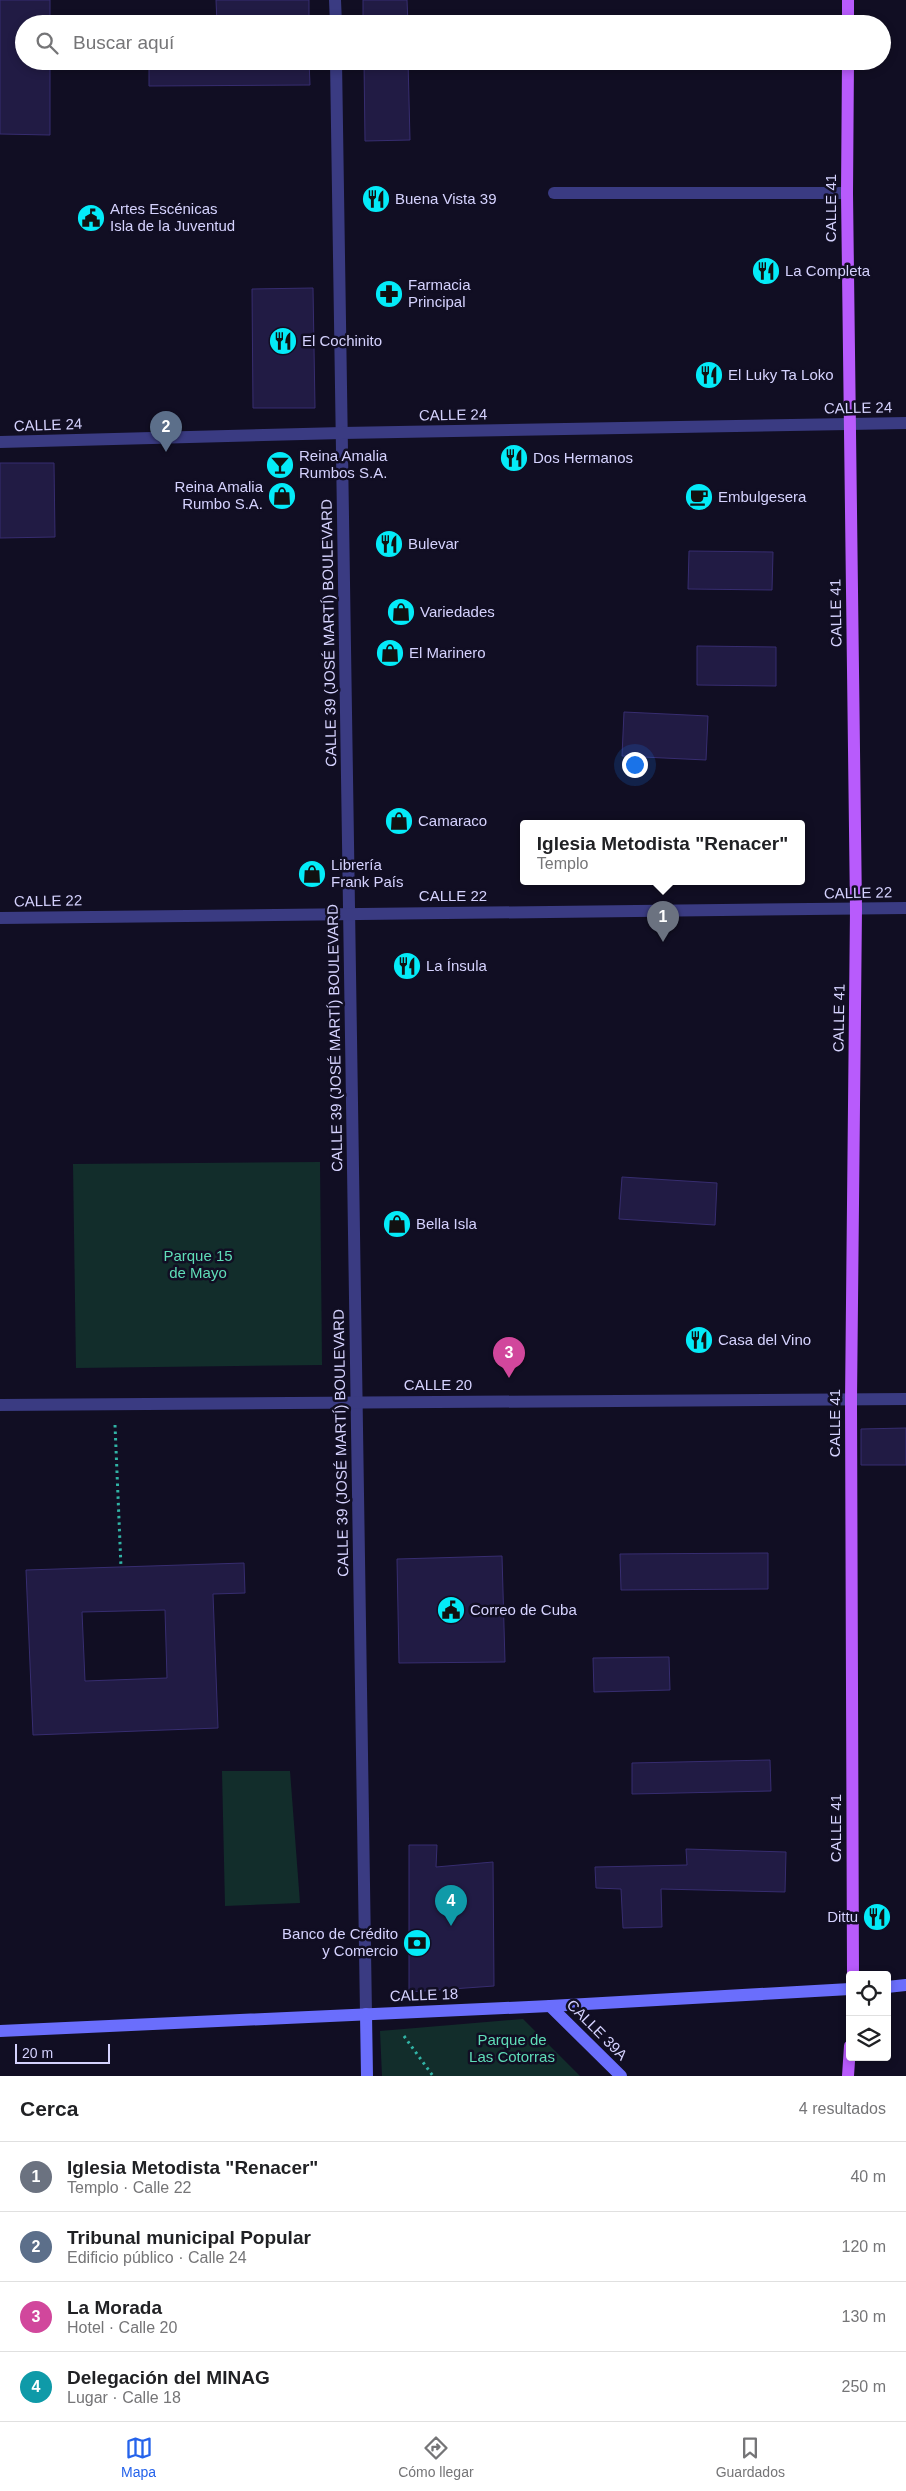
<!DOCTYPE html>
<html lang="es">
<meta charset="utf-8">
<style>
body{margin:0;font-family:Helvetica,sans-serif;background:#f2f2f2;color:#202124}
.controls{position:absolute;right:15px;bottom:15px;display:grid;overflow:hidden;border-radius:5px;box-shadow:0 2px 8px #0003}
.controls button{width:45px;height:45px;display:grid;place-items:center;padding:0;border:0;border-bottom:1px solid #e0e0e0;background:#fff;color:#202124;font:25px sans-serif}
.scale{position:absolute;left:15px;bottom:12px;width:95px;box-sizing:border-box;padding-left:5px;border:2px solid #d5d2fe;border-top:0;font-size:14px;line-height:18px;white-space:nowrap;color:#d5d2fe;-webkit-text-stroke:4px #110e23;paint-order:stroke}
.you{position:absolute;left:634px;top:764px;width:18px;height:18px;margin:-12px;border:4px solid #fff;border-radius:50%;background:#1a73e8;box-shadow:0 0 0 8px #1a73e833}
.badge{display:grid;place-items:center;width:32px;height:32px;border-radius:50%;background:#2563eb;color:#fff;font-size:16px;font-weight:700}
.pin{position:absolute;translate:-50% -41px;filter:drop-shadow(0 1px 2px #0008)}
.pin::after{content:'';position:absolute;top:26px;width:18px;height:15px;background:inherit;clip-path:polygon(0 0,100% 0,50% 100%)}
.popup{position:absolute;left:520px;top:820px;width:285px;height:65px;box-sizing:border-box;display:grid;place-content:center;border-radius:5px;background:#fff;filter:drop-shadow(0 1px 4px #0005);font-size:16px;white-space:nowrap;color:#757577}
.popup b{font-size:19px;color:#202124}
.popup::after{content:'';position:absolute;left:50%;top:100%;margin-left:-10px;border:10px solid transparent;border-top-color:#fff}
.list{margin:0;padding:0;list-style:none}
h2{display:flex;justify-content:space-between;align-items:center;height:65px;margin:0;padding:0 20px;font-size:21px}
h2 small{font-size:16px;font-weight:400;color:#757577}
.list li{display:grid;grid-template-columns:32px 1fr auto;gap:15px;align-items:center;box-sizing:border-box;height:70px;padding:0 20px;border-top:1px solid #e0e0e0}
.list b{display:block;font-size:19px;white-space:nowrap}
.list p{margin:0;font-size:16px;white-space:nowrap;color:#757577}
.list em{font-size:16px;font-style:normal;color:#757577}
.icon{flex:none;width:28px;height:28px;fill:none;stroke:currentColor;stroke-width:2;stroke-linecap:round;stroke-linejoin:round}
.map{position:relative;flex:none;width:906px;height:2076px;overflow:hidden}
.search{position:absolute;background:#fff;box-shadow:0 2px 8px #0003;left:15px;right:15px;top:15px;height:55px;display:flex;align-items:center;gap:12px;box-sizing:border-box;padding:0 18px;border-radius:28px;color:#757577;font-size:19px}
.sheet{height:345px;background:#fff}
nav{display:flex;justify-content:space-around;align-items:center;box-sizing:border-box;height:70px;border-top:1px solid #e0e0e0;background:#fff;font-size:14px;color:#757577}
nav a{display:grid;justify-items:center;gap:2px}
nav .on{color:#2563eb}
.map>svg:first-child{display:block}
.green{fill:#122d2b}
.building{fill:#211b44;stroke:#372d70;fill-rule:evenodd}
.lines{fill:none;stroke-linecap:round;stroke-linejoin:round}
.path{stroke:#31b3a5;stroke-width:3;stroke-dasharray:2.5 4;stroke-linecap:butt}
.lane{stroke:#3a3b82;stroke-width:12}
.street{stroke:#3a3b82;stroke-width:12}
.secondary{stroke:#6a6efc;stroke-width:12}
.primary{stroke:#b85bfc;stroke-width:12}
.labels{text-anchor:middle;stroke-width:5;stroke-linejoin:round;paint-order:stroke}
.poi-label{font-size:15px;fill:#d5d2fe;stroke:#110e23;text-anchor:start}
.street-label{font-size:15px;fill:#d5d2fe;stroke:#110e23}
.park-label{font-size:15px;fill:#5fddb8;stroke:#110e23}
</style>
<div class="map">
<svg width="906" height="2076" viewBox="0 0 906 2076">
<rect width="100%" height="100%" fill="#110e23"/>
<g class="green">
<polygon points="320,1162 322,1365 76,1368 73,1164"/>
<polygon points="222,1771 290,1771 300,1903 225,1906"/>
<polygon points="523,2019 580,2076 382,2076 380,2031"/>
</g>
<g class="building">
<polygon points="0,0 50,0 50,24 24,24 24,61 50,61 50,135 0,134"/>
<polygon points="216,0 309,0 309,24 217,24"/>
<polygon points="363,0 407,0 408,24 363,24"/>
<polygon points="149,61 309,61 310,85 149,86"/>
<polygon points="364,61 408,61 410,140 365,141"/>
<polygon points="313,288 315,408 253,408 252,289"/>
<polygon points="0,463 54,463 55,537 0,538"/>
<polygon points="689,551 773,552 772,590 688,589"/>
<polygon points="697,646 776,647 776,686 697,685"/>
<polygon points="624,712 708,716 706,760 622,756"/>
<polygon points="622,1177 717,1183 715,1225 619,1219"/>
<polygon points="906,1428 906,1465 861,1465 861,1429"/>
<polygon points="768,1553 768,1589 621,1590 620,1554"/>
<polygon points="502,1556 505,1662 399,1663 397,1559"/>
<path d="M244 1563 245 1593 213 1594 218 1728 33 1735 26 1570ZM165 1610 167 1678 85 1681 82 1612Z"/>
<polygon points="669,1657 670,1690 594,1692 593,1658"/>
<polygon points="770,1760 771,1791 632,1794 632,1763"/>
<polygon points="409,1845 437,1845 436,1867 493,1862 494,1986 409,1992"/>
<polygon points="686,1849 786,1852 785,1892 661,1889 662,1927 623,1928 621,1889 596,1888 595,1867 687,1865"/>
</g>
<g class="lines">
<g class="path">
<polyline points="115,1425 121,1567"/>
<polyline points="404,2036 433,2076"/>
</g>
<polyline class="lane" points="554,193 847,193"/>
<g class="street">
<polyline points="335,0 336,24"/>
<polyline points="336,61 366,2014"/>
<polyline points="0,442 342,433 906,423"/>
<polyline points="0,918 906,908"/>
<polyline points="0,1405 906,1399"/>
</g>
<g class="secondary">
<polyline points="887,1987 906,1985"/>
<polyline points="550,2006 621,2076"/>
<polyline points="366,2014 367,2076"/>
<polyline points="0,2031 550,2006 850,1989"/>
</g>
<g class="primary">
<polyline points="848,24 848,0"/>
<polyline points="848,61 847,193 856,909 851,1401 853,1975"/>
<polyline points="848,2076 850,2046"/>
</g>
</g>
<defs>
<symbol id="restaurant-disc" viewBox="-11 -11 22 22"><circle r="9.5" fill="#04ebf8" stroke="#110e23"/><path d="M-5-6h1v4h1v-4h1v4h1v-4h1v5L-1.5 .5V6h-2V.5L-5-1ZM5-6V6H3V1.5H1.5Q1.5-4 5-6Z" fill="#111"/></symbol>
<symbol id="civic-disc" viewBox="-11 -11 22 22"><circle r="9.5" fill="#04ebf8" stroke="#110e23"/><path d="M-.6-6.5H3V-4.5H.6V-3L4-1V1h2V6H-6V1h2V-1L-.6-3ZM-1.2 2.5V6h2.4V2.5Z" fill="#111"/></symbol>
<symbol id="pharmacy-disc" viewBox="-11 -11 22 22"><circle r="9.5" fill="#04ebf8" stroke="#110e23"/><path d="M-2-6h4v4h4v4h-4v4h-4v-4h-4v-4h4Z" fill="#111"/></symbol>
<symbol id="bar-disc" viewBox="-11 -11 22 22"><circle r="9.5" fill="#04ebf8" stroke="#110e23"/><path d="M-6-5H6L.8 .8V4.5H3.5V6h-7V4.5H-.8V.8Z" fill="#111"/></symbol>
<symbol id="shop-disc" viewBox="-11 -11 22 22"><circle r="9.5" fill="#04ebf8" stroke="#110e23"/><path d="M-5-2.5h2.3a2.7 3.5 0 0 1 5.4 0H5L5.5 6h-11ZM-1.5-2.5h3a1.5 2.3 0 0 0-3 0Z" fill="#111"/></symbol>
<symbol id="cafe-disc" viewBox="-11 -11 22 22"><circle r="9.5" fill="#04ebf8" stroke="#110e23"/><path d="M-5.5-4.5H6V0H3Q3 3.5 0 3.5H-2.5Q-5.5 3.5-5.5 0ZM3-3.2v2h1.7v-2ZM-6 4.5H4V6H-6Z" fill="#111"/></symbol>
<symbol id="bank-disc" viewBox="-11 -11 22 22"><circle r="9.5" fill="#04ebf8" stroke="#110e23"/><path d="M-6-4H6V4H-6ZM0-2.3a2.3 2.3 0 1 0 0 4.6a2.3 2.3 0 1 0 0-4.6Z" fill="#111"/></symbol>
</defs>
<g fill-rule="evenodd">
<use href="#restaurant-disc" x="360" y="183" width="32" height="32"/>
<use href="#civic-disc" x="75" y="202" width="32" height="32"/>
<use href="#restaurant-disc" x="750" y="255" width="32" height="32"/>
<use href="#pharmacy-disc" x="373" y="278" width="32" height="32"/>
<use href="#restaurant-disc" x="267" y="325" width="32" height="32"/>
<use href="#restaurant-disc" x="693" y="359" width="32" height="32"/>
<use href="#restaurant-disc" x="498" y="442" width="32" height="32"/>
<use href="#bar-disc" x="264" y="449" width="32" height="32"/>
<use href="#shop-disc" x="266" y="480" width="32" height="32"/>
<use href="#cafe-disc" x="683" y="481" width="32" height="32"/>
<use href="#restaurant-disc" x="373" y="528" width="32" height="32"/>
<use href="#shop-disc" x="385" y="596" width="32" height="32"/>
<use href="#shop-disc" x="374" y="637" width="32" height="32"/>
<use href="#shop-disc" x="383" y="805" width="32" height="32"/>
<use href="#shop-disc" x="296" y="858" width="32" height="32"/>
<use href="#restaurant-disc" x="391" y="950" width="32" height="32"/>
<use href="#shop-disc" x="381" y="1208" width="32" height="32"/>
<use href="#restaurant-disc" x="683" y="1324" width="32" height="32"/>
<use href="#civic-disc" x="435" y="1594" width="32" height="32"/>
<use href="#restaurant-disc" x="861" y="1901" width="32" height="32"/>
<use href="#bank-disc" x="401" y="1927" width="32" height="32"/>
</g>
<g class="labels">
<g class="poi-label">
<text x="395" y="204">Buena Vista 39</text>
<text x="110" y="214">Artes Escénicas<tspan x="110" dy="17">Isla de la Juventud</tspan></text>
<text x="785" y="276">La Completa</text>
<text x="408" y="290">Farmacia<tspan x="408" dy="17">Principal</tspan></text>
<text x="302" y="346">El Cochinito</text>
<text x="728" y="380">El Luky Ta Loko</text>
<text x="299" y="461">Reina Amalia<tspan x="299" dy="17">Rumbos S.A.</tspan></text>
<text x="533" y="463">Dos Hermanos</text>
<text x="263" y="492" text-anchor="end">Reina Amalia<tspan x="263" dy="17">Rumbo S.A.</tspan></text>
<text x="718" y="502">Embulgesera</text>
<text x="408" y="549">Bulevar</text>
<text x="420" y="617">Variedades</text>
<text x="409" y="658">El Marinero</text>
<text x="418" y="826">Camaraco</text>
<text x="331" y="870">Librería<tspan x="331" dy="17">Frank País</tspan></text>
<text x="426" y="971">La Ínsula</text>
<text x="416" y="1229">Bella Isla</text>
<text x="718" y="1345">Casa del Vino</text>
<text x="470" y="1615">Correo de Cuba</text>
<text x="858" y="1922" text-anchor="end">Dittu</text>
<text x="398" y="1939" text-anchor="end">Banco de Crédito<tspan x="398" dy="17">y Comercio</tspan></text>
</g>
<g class="street-label">
<text transform="translate(831 208) rotate(-90)" y="5">CALLE 41</text>
<text transform="translate(858 408) rotate(-1)" y="5">CALLE 24</text>
<text transform="translate(453 415) rotate(-1)" y="5">CALLE 24</text>
<text transform="translate(48 425) rotate(-2)" y="5">CALLE 24</text>
<text transform="translate(836 613) rotate(-91)" y="5">CALLE 41</text>
<text transform="translate(329 633) rotate(-91)" y="5">CALLE 39 (JOSÉ MARTÍ) BOULEVARD</text>
<text transform="translate(858 893) rotate(-1)" y="5">CALLE 22</text>
<text x="453" y="901">CALLE 22</text>
<text transform="translate(48 901) rotate(-1)" y="5">CALLE 22</text>
<text transform="translate(839 1018) rotate(-89)" y="5">CALLE 41</text>
<text transform="translate(335 1038) rotate(-91)" y="5">CALLE 39 (JOSÉ MARTÍ) BOULEVARD</text>
<text x="438" y="1390">CALLE 20</text>
<text transform="translate(835 1423) rotate(-90)" y="5">CALLE 41</text>
<text transform="translate(341 1443) rotate(-91)" y="5">CALLE 39 (JOSÉ MARTÍ) BOULEVARD</text>
<text transform="translate(836 1828) rotate(-90)" y="5">CALLE 41</text>
<text transform="translate(424 1995) rotate(-2)" y="5">CALLE 18</text>
<text transform="translate(597 2030) rotate(45)" y="5">CALLE 39A</text>
</g>
<g class="park-label">
<text x="198" y="1261">Parque 15<tspan x="198" dy="17">de Mayo</tspan></text>
<text x="512" y="2045">Parque de<tspan x="512" dy="17">Las Cotorras</tspan></text>
</g>
</g>
</svg>
<div class="controls">
<button><svg class="icon" aria-label="locate" viewBox="0 0 24 24"><circle cx="12" cy="12" r="6"/><path d="M12 2v4M12 18v4M2 12h4M18 12h4"/></svg></button>
<button><svg class="icon" aria-label="layers" viewBox="0 0 24 24"><path d="M12 4l9 5-9 5-9-5zM3 14l9 5 9-5"/></svg></button>
</div>
<div class="scale">20 m</div>
<div class="you"></div>
<div class="pin badge" style="left:663px;top:942px;background:#6b7280">1</div>
<div class="popup"><b>Iglesia Metodista &quot;Renacer&quot;</b>Templo</div>
<div class="pin badge" style="left:166px;top:452px;background:#5c6f8a">2</div>
<div class="pin badge" style="left:509px;top:1378px;background:#d1479c">3</div>
<div class="pin badge" style="left:451px;top:1926px;background:#0f9aa8">4</div>
<div class="search"><svg class="icon" aria-label="search" viewBox="0 0 24 24"><circle cx="10" cy="10" r="6"/><path d="M15 15l6 6"/></svg>Buscar aquí</div>
</div>
<section class="sheet">
<h2>Cerca<small>4 resultados</small></h2>
<ul class="list">
<li><span class="badge" style="background:#6b7280">1</span><div><b>Iglesia Metodista &quot;Renacer&quot;</b><p>Templo · Calle 22</p></div><em>40 m</em></li>
<li><span class="badge" style="background:#5c6f8a">2</span><div><b>Tribunal municipal Popular</b><p>Edificio público · Calle 24</p></div><em>120 m</em></li>
<li><span class="badge" style="background:#d1479c">3</span><div><b>La Morada</b><p>Hotel · Calle 20</p></div><em>130 m</em></li>
<li><span class="badge" style="background:#0f9aa8">4</span><div><b>Delegación del MINAG</b><p>Lugar · Calle 18</p></div><em>250 m</em></li>
</ul>
</section>
<nav>
<a class="on"><svg class="icon" aria-label="map" viewBox="0 0 24 24"><path d="M3 6l6-2 6 2 6-2v14l-6 2-6-2-6 2zM9 4v14M15 6v14"/></svg>Mapa</a>
<a><svg class="icon" aria-label="directions" viewBox="0 0 24 24"><path d="M12 3l9 9-9 9-9-9zM9 14v-3h6M13 9l2 2-2 2"/></svg>Cómo llegar</a>
<a><svg class="icon" aria-label="saved" viewBox="0 0 24 24"><path d="M7 4h10v16l-5-4-5 4z"/></svg>Guardados</a>
</nav>
